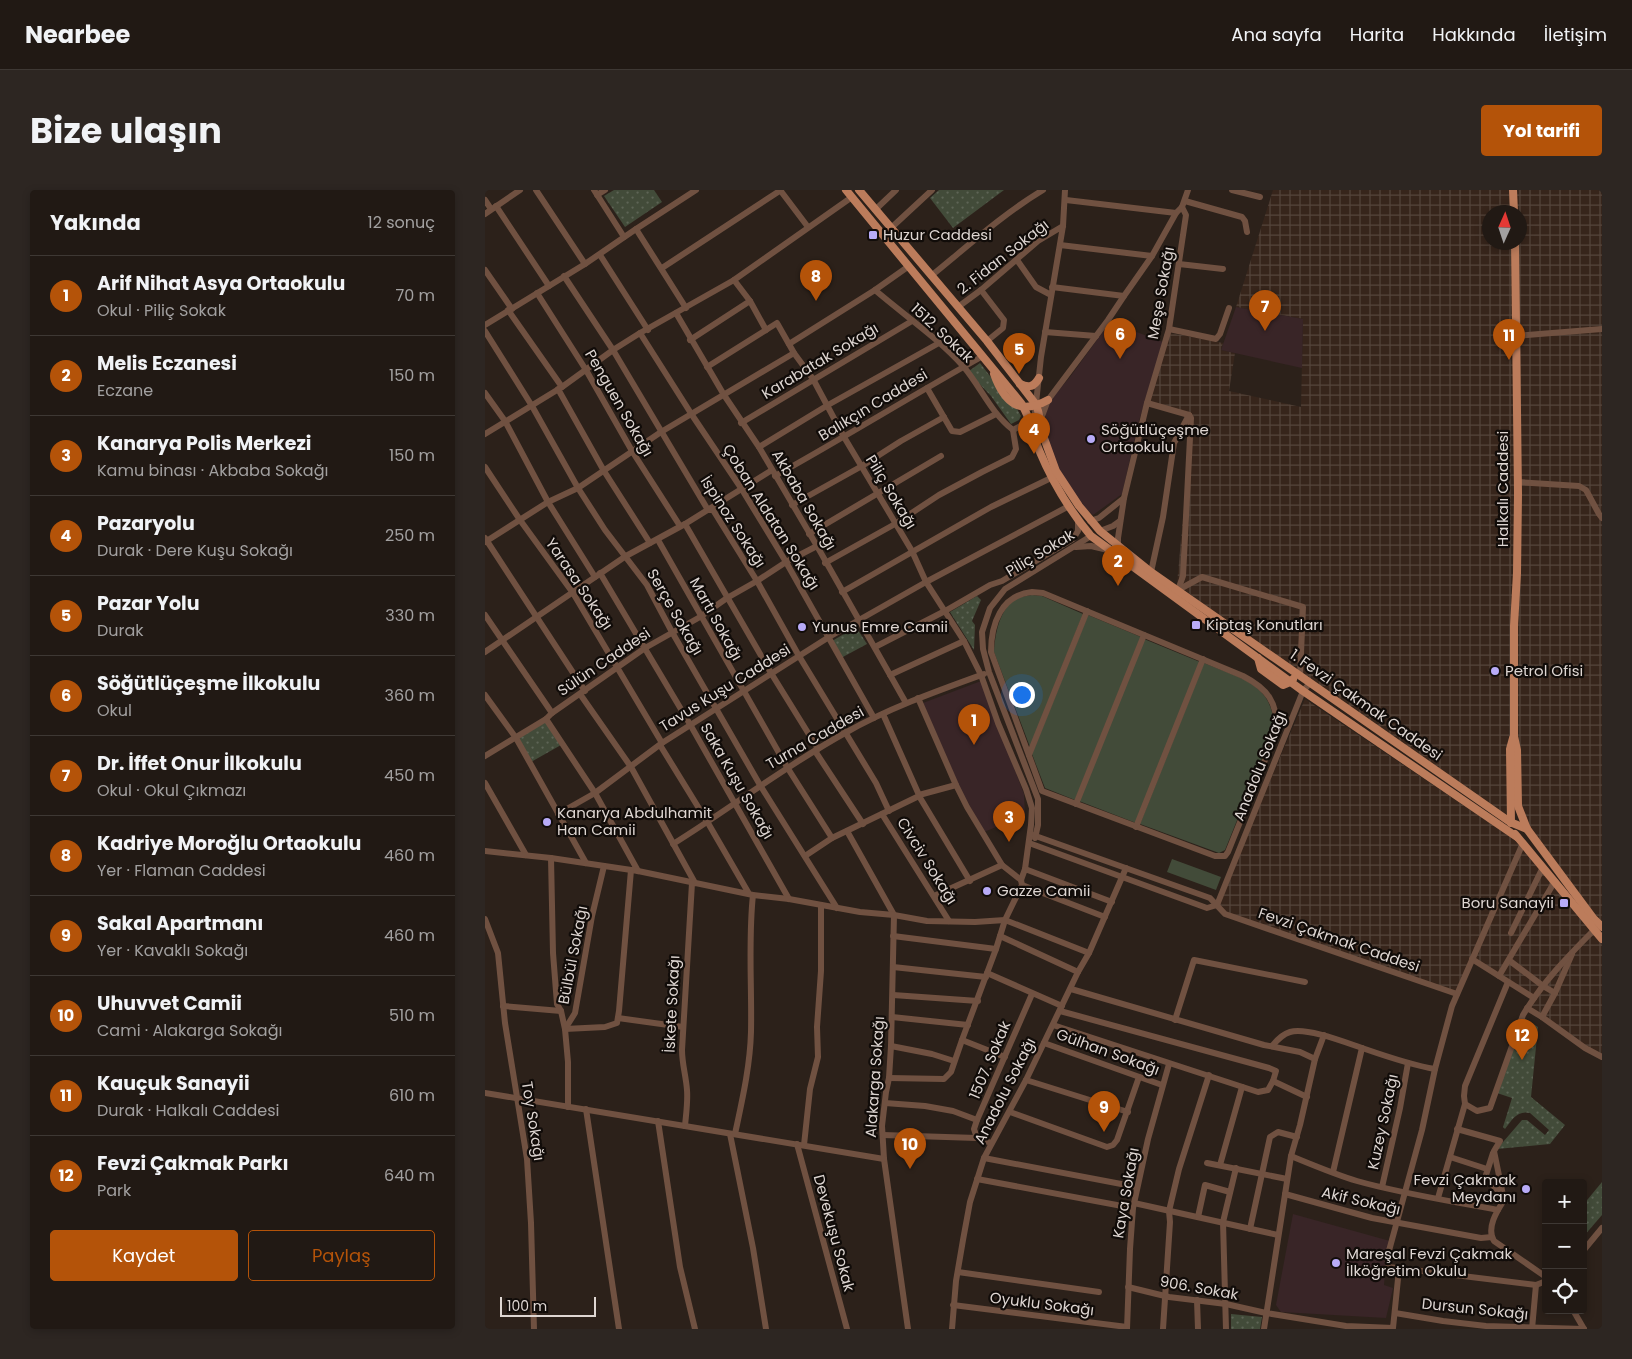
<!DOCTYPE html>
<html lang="tr">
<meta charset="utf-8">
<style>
body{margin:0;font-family:Poppins,sans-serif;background:#2d2622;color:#f1f3f6}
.controls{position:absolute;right:15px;bottom:15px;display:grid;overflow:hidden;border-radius:5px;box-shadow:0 2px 8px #0003}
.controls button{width:45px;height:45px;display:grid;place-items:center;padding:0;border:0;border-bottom:1px solid #3e3834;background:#211914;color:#f1f3f6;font:25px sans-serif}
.compass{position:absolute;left:997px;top:15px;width:45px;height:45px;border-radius:50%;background:#211914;box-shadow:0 2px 8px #0003;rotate:3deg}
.scale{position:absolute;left:15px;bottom:12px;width:96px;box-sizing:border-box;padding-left:5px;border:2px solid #ded6d2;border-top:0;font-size:14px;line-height:18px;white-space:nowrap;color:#ded6d2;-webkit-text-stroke:4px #110c09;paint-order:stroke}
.you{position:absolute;left:536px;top:504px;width:18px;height:18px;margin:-12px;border:4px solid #fff;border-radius:50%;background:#1a73e8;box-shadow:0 0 0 8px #1a73e833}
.badge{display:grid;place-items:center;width:32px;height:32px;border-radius:50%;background:#b45309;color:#fff;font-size:16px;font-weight:700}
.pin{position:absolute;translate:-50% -41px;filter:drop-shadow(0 1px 2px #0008)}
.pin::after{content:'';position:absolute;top:26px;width:18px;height:15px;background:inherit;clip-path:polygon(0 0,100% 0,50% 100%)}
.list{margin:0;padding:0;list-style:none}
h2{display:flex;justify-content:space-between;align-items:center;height:65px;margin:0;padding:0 20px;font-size:21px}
h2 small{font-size:16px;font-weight:400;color:#a2a0a0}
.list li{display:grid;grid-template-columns:32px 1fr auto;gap:15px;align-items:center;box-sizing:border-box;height:80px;padding:0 20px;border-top:1px solid #3e3834}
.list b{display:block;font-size:19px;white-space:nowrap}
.list p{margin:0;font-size:16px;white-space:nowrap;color:#a2a0a0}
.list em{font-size:16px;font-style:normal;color:#a2a0a0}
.actions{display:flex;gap:10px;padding:15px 20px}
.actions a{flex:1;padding:11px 0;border:1px solid #b45309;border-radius:5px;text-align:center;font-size:18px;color:#b45309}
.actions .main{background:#b45309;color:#fff}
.icon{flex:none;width:28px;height:28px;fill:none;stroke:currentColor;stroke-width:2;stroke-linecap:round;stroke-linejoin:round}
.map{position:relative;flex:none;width:1117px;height:1139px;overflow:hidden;border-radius:5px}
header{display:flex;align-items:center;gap:30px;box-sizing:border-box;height:70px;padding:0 25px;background:#211914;border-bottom:1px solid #3e3834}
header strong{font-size:24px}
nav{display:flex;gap:28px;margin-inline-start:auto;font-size:18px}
.intro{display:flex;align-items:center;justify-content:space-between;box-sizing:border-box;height:120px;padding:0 30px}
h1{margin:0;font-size:35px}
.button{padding:12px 22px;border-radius:5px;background:#b45309;color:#fff;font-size:18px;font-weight:700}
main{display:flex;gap:30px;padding:0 30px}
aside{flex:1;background:#211914;border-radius:5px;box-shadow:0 2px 8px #0003}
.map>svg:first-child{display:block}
.industrial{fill:url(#industrial-grid);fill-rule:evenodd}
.education{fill:#392527}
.grass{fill:#424b39}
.park{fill:url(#park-dots)}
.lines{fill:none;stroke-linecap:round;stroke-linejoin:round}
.minor{stroke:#705141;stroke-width:6}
.major{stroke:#bc7c5b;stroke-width:8}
.poi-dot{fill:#b8abf7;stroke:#110c09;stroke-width:2}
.labels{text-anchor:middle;stroke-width:4.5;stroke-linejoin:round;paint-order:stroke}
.poi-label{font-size:15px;fill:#ded6d2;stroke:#110c09;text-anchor:start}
.street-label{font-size:15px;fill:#ded6d2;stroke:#110c09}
</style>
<header>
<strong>Nearbee</strong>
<nav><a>Ana sayfa</a><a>Harita</a><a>Hakkında</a><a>İletişim</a></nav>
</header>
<div class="intro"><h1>Bize ulaşın</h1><a class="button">Yol tarifi</a></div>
<main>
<aside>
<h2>Yakında<small>12 sonuç</small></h2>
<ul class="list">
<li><span class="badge">1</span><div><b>Arif Nihat Asya Ortaokulu</b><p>Okul · Piliç Sokak</p></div><em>70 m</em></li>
<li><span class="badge">2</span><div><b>Melis Eczanesi</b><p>Eczane</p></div><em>150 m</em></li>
<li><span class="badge">3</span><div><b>Kanarya Polis Merkezi</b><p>Kamu binası · Akbaba Sokağı</p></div><em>150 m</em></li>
<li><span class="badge">4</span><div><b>Pazaryolu</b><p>Durak · Dere Kuşu Sokağı</p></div><em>250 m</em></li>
<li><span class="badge">5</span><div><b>Pazar Yolu</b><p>Durak</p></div><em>330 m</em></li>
<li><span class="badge">6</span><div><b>Söğütlüçeşme İlkokulu</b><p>Okul</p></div><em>360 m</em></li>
<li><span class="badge">7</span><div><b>Dr. İffet Onur İlkokulu</b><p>Okul · Okul Çıkmazı</p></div><em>450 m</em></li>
<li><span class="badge">8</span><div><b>Kadriye Moroğlu Ortaokulu</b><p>Yer · Flaman Caddesi</p></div><em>460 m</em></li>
<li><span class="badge">9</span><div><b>Sakal Apartmanı</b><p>Yer · Kavaklı Sokağı</p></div><em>460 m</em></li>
<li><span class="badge">10</span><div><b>Uhuvvet Camii</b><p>Cami · Alakarga Sokağı</p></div><em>510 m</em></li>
<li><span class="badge">11</span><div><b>Kauçuk Sanayii</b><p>Durak · Halkalı Caddesi</p></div><em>610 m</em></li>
<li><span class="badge">12</span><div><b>Fevzi Çakmak Parkı</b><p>Park</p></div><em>640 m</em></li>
</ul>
<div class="actions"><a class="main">Kaydet</a><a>Paylaş</a></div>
</aside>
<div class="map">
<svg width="1117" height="1139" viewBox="0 0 1117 1139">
<defs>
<pattern id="industrial-grid" width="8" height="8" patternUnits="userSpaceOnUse" patternTransform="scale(1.25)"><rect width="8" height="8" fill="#37251b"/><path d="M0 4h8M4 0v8" fill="none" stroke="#54443b"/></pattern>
<pattern id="park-dots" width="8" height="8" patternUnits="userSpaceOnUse" patternTransform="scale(1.25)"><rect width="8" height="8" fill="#424b39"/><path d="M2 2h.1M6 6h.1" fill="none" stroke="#5d6455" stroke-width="1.8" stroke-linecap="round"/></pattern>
</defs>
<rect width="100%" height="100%" fill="#2c211a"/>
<g class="industrial">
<path d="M788 0H1117V737L1042 639 1032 608 1022 624 1019 626 822 494 692 394 707 227 661 209 680 142 738 153 736 160 750 163 744 201 816 217 818 129 751 117ZM1004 22H1034V52H1004Z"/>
<polygon points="820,509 1027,648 1050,670 1117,754 1117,867 1042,818 1049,809 987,769 972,804 740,724 732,715"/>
</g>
<g class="education">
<polygon points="751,117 818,129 817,178 736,160"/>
<polygon points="625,132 678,152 654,231 637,304 608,325 595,313 571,274 564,258 561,241 560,216 585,187"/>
<polygon points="496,491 539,604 540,625 499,642 475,598 438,513"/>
<polygon points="808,1024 905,1051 903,1078 900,1083 899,1095 908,1098 901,1128 796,1122 791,1115"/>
</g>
<g class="grass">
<path d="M547 405 557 406 598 424 545 557 509 462C510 445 514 422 528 411 533 407 540 406 547 405Z"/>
<polygon points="603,425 656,447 590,610 560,598 547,564"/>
<polygon points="659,449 715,472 651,633 594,611"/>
<path d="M719 473C754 488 789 493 789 539L740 660 734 663 655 634Z"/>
<polygon points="687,669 736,687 731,700 682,682"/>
</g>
<g class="park">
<polygon points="129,0 169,0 177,12 140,37 119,6"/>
<polygon points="454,0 519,0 468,38 445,8"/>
<polygon points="495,173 515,199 532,219 536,226 534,230 526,234 506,206 484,183 484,181"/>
<polygon points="492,406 496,410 487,431 490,435 489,460 465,422"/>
<polygon points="371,437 382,454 356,468 347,451"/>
<polygon points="62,531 76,555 46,572 34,548"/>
<path d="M1039 828 1053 837 1046 907 1080 935 1065 954 1012 959 1037 930H1042L1060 945 1064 940 1045 923C1032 920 1027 930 1020 939L1018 937 1027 908 1012 903Z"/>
<polygon points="1117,992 1117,1025 1098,1047 1098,1015"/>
<polygon points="746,1124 777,1127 775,1139 746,1139"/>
</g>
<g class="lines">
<g class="minor">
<polyline points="51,0 100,74"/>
<polyline points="109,0 139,47"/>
<polyline points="295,0 323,37"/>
<polyline points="747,0 775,7"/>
<polyline points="112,5 120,0"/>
<polyline points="0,10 6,19"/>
<polyline points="581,10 691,23"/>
<polyline points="700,11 757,27 760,31 762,42"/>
<polyline points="11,16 64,96"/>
<polyline points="390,20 411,0"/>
<polyline points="0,24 35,0"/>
<polyline points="406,38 447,0"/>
<polyline points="151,39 201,118"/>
<polyline points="575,55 667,66"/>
<polyline points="115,65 163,140"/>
<polyline points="532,70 551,97 566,105"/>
<polyline points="694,74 738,79"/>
<polyline points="177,78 296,0"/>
<polyline points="0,80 27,119"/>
<polyline points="79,86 128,160 223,320 228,320 272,391 314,466 391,593 404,621"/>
<path d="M446 86C483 56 518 24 558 0"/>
<polyline points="249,90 265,111 281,140"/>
<polyline points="567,97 639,106"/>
<path d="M390 100C419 125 453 148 478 176 496 197 506 223 528 240L545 231"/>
<polyline points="496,100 519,130 518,138 502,151"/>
<polyline points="52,103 101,180 147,261 195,336"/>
<polyline points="473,117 496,100 553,51 578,36"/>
<polyline points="23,120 77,197"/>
<polyline points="191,123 239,205 274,257 332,356 421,513"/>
<polyline points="0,135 100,74 151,39 211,0"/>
<polyline points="684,139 731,149 735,144 744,118"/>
<polyline points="0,141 47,216 93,298 120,340 162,395 187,442 275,595 352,718"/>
<polyline points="560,142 611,146"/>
<polyline points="155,143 207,225 256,298 301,372 389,528"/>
<polyline points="1031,146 1117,139"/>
<polyline points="205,150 265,111"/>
<polyline points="304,154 390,100 424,76"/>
<polyline points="222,177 292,133 309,163 328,189 359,247 427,361 441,392 479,451 496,485 513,533 541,599 547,618 546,635 540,679"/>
<polyline points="442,198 467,241 475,242 511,224"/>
<polyline points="73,199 119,281 165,353"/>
<polyline points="0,203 20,231 63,312 110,387"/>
<polyline points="662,213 704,225 706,228 698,386 693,400"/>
<polyline points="556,229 563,210 623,130 639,106 667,66 691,23 697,17 703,0"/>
<polyline points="256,233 427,131"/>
<polyline points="548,241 556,167 578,36 580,0"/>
<polyline points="0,244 77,197 128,160 155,143 249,90 367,7"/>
<polyline points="274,257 343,215 454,153"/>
<polyline points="0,277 35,330 88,403 177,553"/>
<path d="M290 286C360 247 428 205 498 166"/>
<polyline points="1033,292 1094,296 1101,300 1114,324 1117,328"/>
<polyline points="307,315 377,276 416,251 459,227"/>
<polyline points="605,331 614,328 639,308"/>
<polyline points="200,334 286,483 333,559"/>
<polyline points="615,341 628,336 635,331"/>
<polyline points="324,344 456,266"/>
<polyline points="0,348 100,501"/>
<polyline points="173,350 302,577 347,648"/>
<polyline points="0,352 63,312 93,298 176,242 309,163"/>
<polyline points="591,357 606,356 623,360"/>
<polyline points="633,357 633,348 639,308 662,213 684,139 701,25 697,17"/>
<polyline points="340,373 410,334 454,305 497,282 527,267 531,259 528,240"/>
<polyline points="666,382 678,327 689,253 704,225"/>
<polyline points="115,383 206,536 304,709"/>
<polyline points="693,400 717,387 818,417 815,486"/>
<polyline points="357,402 506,317 566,288"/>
<path d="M547 402 558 403 758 486C783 499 792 512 792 540L743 662 740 666H730L557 601 506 462C506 434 516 405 547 402Z"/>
<polyline points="0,425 67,523"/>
<polyline points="390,457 460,421 505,395 517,391 588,349 593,341 593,330"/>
<polyline points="0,462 141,366 200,334 287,280"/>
<polyline points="405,485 479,451"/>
<polyline points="95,504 146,577 210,693"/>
<polyline points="0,505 31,548 101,673"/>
<polyline points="433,508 471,595 482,617 517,675 536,690"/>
<polyline points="398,524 434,605"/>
<polyline points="61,529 110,603 153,681"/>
<polyline points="175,555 223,633 263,702"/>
<polyline points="330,561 378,634"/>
<polyline points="544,565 602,421"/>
<polyline points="0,566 61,529 67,523 160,458 215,427 242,408 272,391 301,372 332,356"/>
<polyline points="0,593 41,665"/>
<polyline points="434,606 485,691"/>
<polyline points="591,614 659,445"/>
<polyline points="73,624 110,603 177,553 344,447 441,392 584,316"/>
<polyline points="397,624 464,731"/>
<polyline points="651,637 718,469"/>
<polyline points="362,641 409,725 406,856 404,888 401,902 397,936 399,969 423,1139"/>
<polyline points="545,644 725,708 740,724 972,804"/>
<polyline points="550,648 553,635 553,609 504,482 498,459 497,442 505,418 520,399 606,346"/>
<polyline points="544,653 722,718 732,715 818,501 825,493"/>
<path d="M188 654C246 618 300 576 360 543 404 518 452 501 499 484"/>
<polyline points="0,661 66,668 153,681 268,705 304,709 375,722 409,725 442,731 490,732 520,730 604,763"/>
<polyline points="320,666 347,648 434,606 434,605 471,595"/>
<polyline points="66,668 68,763 72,814 76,821 80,839 120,837 132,833 134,821 146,680"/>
<polyline points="537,695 620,727"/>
<polyline points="449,706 517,675"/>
<polyline points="0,729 13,763 20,833 42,969 46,1033 49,1139"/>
<polyline points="1026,743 1058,677"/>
<polyline points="408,746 511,759"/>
<polyline points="515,746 593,782"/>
<polyline points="1087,764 1070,803 1057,827 1100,858 1117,867"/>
<polyline points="987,769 1049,808"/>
<polyline points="1025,771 1058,796 1070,803"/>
<polyline points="408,777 501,787"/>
<polyline points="502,783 577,816"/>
<polyline points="1014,786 1070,691"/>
<path d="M1023 792 980 896 979 906 980 914 992 921 1005 918 1038 825C1057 793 1083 766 1109 740"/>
<polyline points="586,799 779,855 815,862 830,869"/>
<polyline points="408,805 493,811"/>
<polyline points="18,816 76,821"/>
<polyline points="1042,818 1057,827"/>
<polyline points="407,827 483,835"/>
<polyline points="133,828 198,837"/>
<polyline points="690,830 709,770 820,792"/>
<polyline points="568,835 773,902 783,900 788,891 791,881 784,878 575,821"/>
<polyline points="477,850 520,867"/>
<polyline points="559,853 677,895"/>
<polyline points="406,856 447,864 469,871"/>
<path d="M787 856C792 850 798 844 805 842 822 837 862 853 880 859 903 867 926 875 950 879L967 816 1038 653"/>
<polyline points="950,879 937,940 902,1068 904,1077 1051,1095 1061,1091"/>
<polyline points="404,888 459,889 466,882 477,850 511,759 520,730 537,695 536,690 540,679 627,712"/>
<polyline points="541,890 643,922"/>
<polyline points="788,891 822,907"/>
<polyline points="0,903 399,969"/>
<polyline points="400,913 440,916 468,921 492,930"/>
<polyline points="83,917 83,872 80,839 90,823 107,726 119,676"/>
<polyline points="101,919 134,1139"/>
<polyline points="525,922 622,957 628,955 632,950 654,887"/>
<polyline points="173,931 195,1077 210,1139"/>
<path d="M200 936C201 924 203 912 202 900 201 886 197 874 197 860L207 693"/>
<path d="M972 939 1015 951 1009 961 1019 1010C1012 1021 1001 1038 1009 1051L1061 1087"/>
<polyline points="245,944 268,1058 281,1139"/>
<path d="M250 944C257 911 265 877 266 842 267 796 263 750 268 705"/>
<polyline points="398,945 492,948 506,953"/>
<polyline points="492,948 489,939 492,930 547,804"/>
<polyline points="312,954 362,1139"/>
<polyline points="319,955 325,899 333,867 332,837 336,781 336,715"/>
<polyline points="1008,963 1000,988 1019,1006"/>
<path d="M806 966C828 975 849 984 872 991 918 1004 966 1011 1013 1020"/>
<polyline points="965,967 1002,979"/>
<polyline points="499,968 652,997"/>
<polyline points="722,973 802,989"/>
<polyline points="735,975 757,897"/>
<polyline points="848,982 877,858"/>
<polyline points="492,989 648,1018"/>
<polyline points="897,997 915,918 923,873"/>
<polyline points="800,1004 887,1028 996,1048 1007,1047"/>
<polyline points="953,1008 980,914"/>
<polyline points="649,1013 793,1045"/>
<polyline points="713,1027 720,995 745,1002"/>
<polyline points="765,1039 785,947 793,942 812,947"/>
<polyline points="1098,1061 1117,1038"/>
<polyline points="473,1082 614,1102"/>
<polyline points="643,1097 684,1107 741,1114 781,1123 861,1136 908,1138 914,1079"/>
<polyline points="712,1110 713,1139"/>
<polyline points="468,1115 642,1137"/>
<polyline points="1088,1120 1099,1139"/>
<polyline points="910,1123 958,1131 1001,1136 1099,1139"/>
<polyline points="467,1139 471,1091 478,1050 485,1012 499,968 541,890 593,782 604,763 641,678"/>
<polyline points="642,1139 645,1059 648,1018 663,949 684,874"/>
<polyline points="678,1139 685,1032 684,1021 694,979 724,885"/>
<polyline points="741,1139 738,1032 751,978"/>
<polyline points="779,1139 806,966 815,935 830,869 839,845"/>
<polyline points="1047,1139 1051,1095"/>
</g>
<g class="major">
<path d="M361 0 536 213C546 228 547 244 554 260 567 291 584 320 606 346L818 501 1032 647"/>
<polyline points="374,0 502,151 552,216 559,248 571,281 594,316 615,341 666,382 1025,632 1042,639"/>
<polyline points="1028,0 1029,22"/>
<polyline points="1030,52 1033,304 1032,383 1029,436 1029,546 1032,560 1033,616 1042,639 1108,728 1117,737"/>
<path d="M509 184C519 212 534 226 563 210"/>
<path d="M535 194C544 198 549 197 554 188"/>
<polyline points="773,468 776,479 798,495 805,492 808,489"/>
<polyline points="1026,633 1025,559 1028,548"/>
<polyline points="1030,644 1117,749"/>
</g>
</g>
<g class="poi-dot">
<rect x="383" y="40" width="10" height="10" rx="2.5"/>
<circle cx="606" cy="249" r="5"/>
<rect x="706" y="430" width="10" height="10" rx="2.5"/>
<circle cx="317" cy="437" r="5"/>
<circle cx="1010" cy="481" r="5"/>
<circle cx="62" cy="632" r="5"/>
<circle cx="502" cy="701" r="5"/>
<rect x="1074" y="708" width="10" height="10" rx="2.5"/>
<circle cx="1041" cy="999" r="5"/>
<circle cx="851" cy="1073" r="5"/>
</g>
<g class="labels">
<g class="poi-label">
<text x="398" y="50">Huzur Caddesi</text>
<text x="616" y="245">Söğütlüçeşme<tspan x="616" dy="17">Ortaokulu</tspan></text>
<text x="721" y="440">Kiptaş Konutları</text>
<text x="327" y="442">Yunus Emre Camii</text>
<text x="1020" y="486">Petrol Ofisi</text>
<text x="72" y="628">Kanarya Abdulhamit<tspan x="72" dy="17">Han Camii</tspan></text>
<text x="512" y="706">Gazze Camii</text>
<text x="1069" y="718" text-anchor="end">Boru Sanayii</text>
<text x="1031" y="995" text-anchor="end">Fevzi Çakmak<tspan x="1031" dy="17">Meydanı</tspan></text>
<text x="861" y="1069">Mareşal Fevzi Çakmak<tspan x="861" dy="17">İlköğretim Okulu</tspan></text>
</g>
<g class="street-label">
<text transform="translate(518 67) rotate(-38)" y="5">2. Fidan Sokağı</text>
<text transform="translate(676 103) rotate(-80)" y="5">Meşe Sokağı</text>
<text transform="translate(457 143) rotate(43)" y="5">1512. Sokak</text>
<text transform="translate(335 171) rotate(-31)" y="5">Karabatak Sokağı</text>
<text transform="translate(134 213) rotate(60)" y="5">Penguen Sokağı</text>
<text transform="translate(388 215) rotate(-31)" y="5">Balıkçın Caddesi</text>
<text transform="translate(1018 299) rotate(-90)" y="5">Halkalı Caddesi</text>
<text transform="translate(406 302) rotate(59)" y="5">Piliç Sokağı</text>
<text transform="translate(319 310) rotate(60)" y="5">Akbaba Sokağı</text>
<text transform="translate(286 327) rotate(58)" y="5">Çoban Aldatan Sokağı</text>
<text transform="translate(248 332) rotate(57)" y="5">İspinoz Sokağı</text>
<text transform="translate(555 363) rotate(-31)" y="5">Piliç Sokak</text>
<text transform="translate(94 394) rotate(56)" y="5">Yarasa Sokağı</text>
<text transform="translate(190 422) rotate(60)" y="5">Serçe Sokağı</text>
<text transform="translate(231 429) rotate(61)" y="5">Martı Sokağı</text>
<text transform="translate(119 472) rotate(-34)" y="5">Sülün Caddesi</text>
<text transform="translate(240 498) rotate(-32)" y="5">Tavus Kuşu Caddesi</text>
<text transform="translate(881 515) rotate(35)" y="5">1. Fevzi Çakmak Caddesi</text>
<text transform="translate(330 548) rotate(-30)" y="5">Turna Caddesi</text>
<text transform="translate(775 576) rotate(-68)" y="5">Anadolu Sokağı</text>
<text transform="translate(252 591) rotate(60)" y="5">Saka Kuşu Sokağı</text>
<text transform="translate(442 671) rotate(58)" y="5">Civciv Sokağı</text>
<text transform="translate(854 750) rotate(19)" y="5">Fevzi Çakmak Caddesi</text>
<text transform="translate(88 765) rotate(-79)" y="5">Bülbül Sokağı</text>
<text transform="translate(187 814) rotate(-87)" y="5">İskete Sokağı</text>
<text transform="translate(623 862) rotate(20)" y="5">Gülhan Sokağı</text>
<text transform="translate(505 870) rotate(-67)" y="5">1507. Sokak</text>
<text transform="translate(390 887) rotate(-86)" y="5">Alakarga Sokağı</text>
<text transform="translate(520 901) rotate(-63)" y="5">Anadolu Sokağı</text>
<text transform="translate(48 931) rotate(81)" y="5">Toy Sokağı</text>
<text transform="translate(898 932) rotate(-78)" y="5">Kuzey Sokağı</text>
<text transform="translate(641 1003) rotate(-80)" y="5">Kaya Sokağı</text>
<text transform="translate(876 1011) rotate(13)" y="5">Akif Sokağı</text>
<text transform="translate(349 1043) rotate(75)" y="5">Devekuşu Sokak</text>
<text transform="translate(714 1098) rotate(10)" y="5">906. Sokak</text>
<text transform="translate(557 1114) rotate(7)" y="5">Oyuklu Sokağı</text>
<text transform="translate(990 1119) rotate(6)" y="5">Dursun Sokağı</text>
</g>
</g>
</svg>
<div class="controls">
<button>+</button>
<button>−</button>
<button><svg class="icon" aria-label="locate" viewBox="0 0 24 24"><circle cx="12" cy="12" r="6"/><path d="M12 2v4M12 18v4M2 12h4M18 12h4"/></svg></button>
</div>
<svg class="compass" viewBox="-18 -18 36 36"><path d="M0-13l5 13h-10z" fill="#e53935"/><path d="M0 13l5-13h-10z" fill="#a2a0a0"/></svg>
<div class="scale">100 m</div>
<div class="you"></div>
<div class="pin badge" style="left:489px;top:555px">1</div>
<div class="pin badge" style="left:633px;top:396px">2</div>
<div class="pin badge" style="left:524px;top:652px">3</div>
<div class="pin badge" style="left:549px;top:264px">4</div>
<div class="pin badge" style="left:534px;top:184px">5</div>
<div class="pin badge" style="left:635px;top:169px">6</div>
<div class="pin badge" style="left:780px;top:141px">7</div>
<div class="pin badge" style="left:331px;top:111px">8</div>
<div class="pin badge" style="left:619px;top:942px">9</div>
<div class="pin badge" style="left:425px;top:979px">10</div>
<div class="pin badge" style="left:1024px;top:170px">11</div>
<div class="pin badge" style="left:1037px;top:870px">12</div>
</div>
</main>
